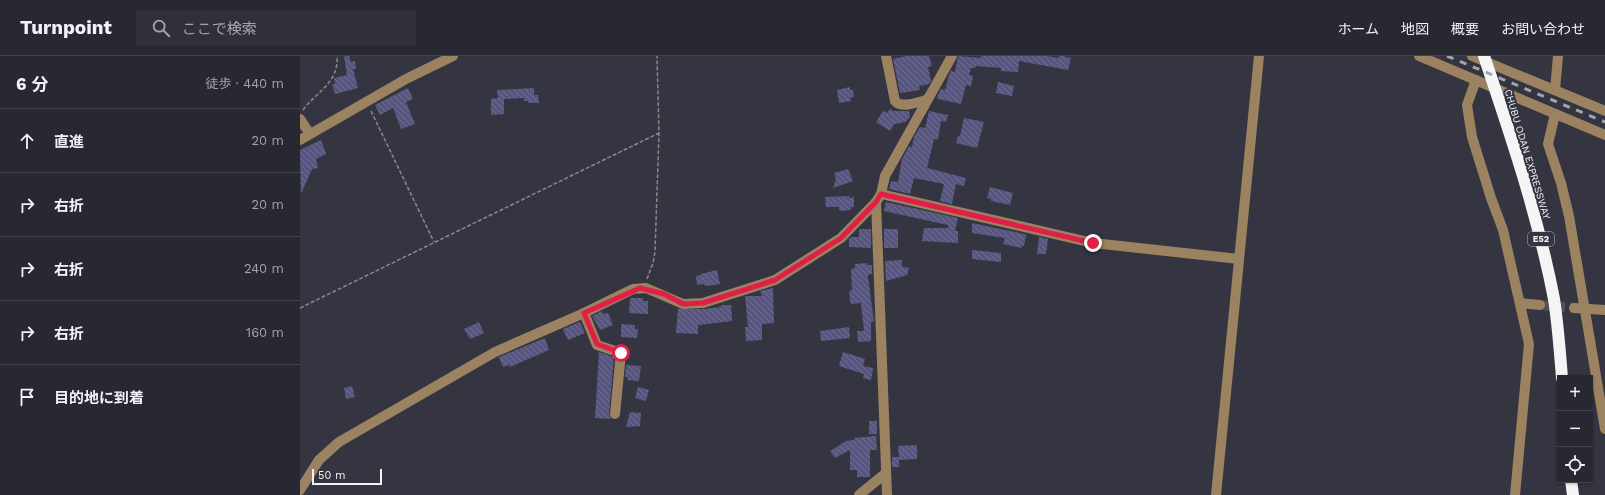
<!DOCTYPE html>
<html lang="ja">
<meta charset="utf-8">
<style>
body{margin:0;font-family:"Work Sans","Noto Sans JP",sans-serif;background:#30303a;color:#f1f3f6}
.controls{position:absolute;right:12px;bottom:12px;display:grid;overflow:hidden;border-radius:0px;box-shadow:0 1px 3px #0004}
.controls button{width:36px;height:36px;display:grid;place-items:center;padding:0;border:0;border-bottom:1px solid #44444d;background:#282832;color:#f1f3f6;font:20px sans-serif}
.scale{position:absolute;left:12px;bottom:10px;width:70px;box-sizing:border-box;padding-left:4px;border:2px solid #f1f1f9;border-top:0;font-size:11px;line-height:14px;white-space:nowrap;color:#f1f1f9;-webkit-text-stroke:3px #353542;paint-order:stroke}
.stop{position:absolute;width:12px;height:12px;margin:-9px;border:3px solid #e11d48;border-radius:50%;background:#fff}
.stop.end{background:#e11d48;border-color:#fff;box-shadow:0 1px 4px #0008}
.list{margin:0;padding:0;list-style:none}
h2{display:flex;justify-content:space-between;align-items:center;height:52px;margin:0;padding:0 16px;font-size:17px}
h2 small{font-size:13px;font-weight:400;color:#a5a6ac}
.list li{display:grid;grid-template-columns:26px 1fr auto;gap:12px;align-items:center;box-sizing:border-box;height:64px;padding:0 16px;border-top:1px solid #44444d}
.list b{display:block;font-size:15px;white-space:nowrap}
.list em{font-size:13px;font-style:normal;color:#a5a6ac}
.icon{flex:none;width:22px;height:22px;fill:none;stroke:currentColor;stroke-width:2;stroke-linecap:round;stroke-linejoin:round}
.map{position:relative;flex:none;width:1305px;height:439px;overflow:hidden}
header{display:flex;align-items:center;gap:24px;box-sizing:border-box;height:56px;padding:0 20px;background:#282832;border-bottom:1px solid #44444d}
header strong{font-size:19px}
nav{display:flex;gap:22px;margin-inline-start:auto;font-size:14px}
.search{width:280px;height:36px;background:#30303a;display:flex;align-items:center;gap:10px;box-sizing:border-box;padding:0 14px;border-radius:0px;color:#a5a6ac;font-size:15px}
main{display:flex}
aside{flex:1;background:#282832}
.map>svg:first-child{display:block}
.building{fill:url(#building-back-hatch)}
.lines{fill:none;stroke-linecap:round;stroke-linejoin:round}
.minor-tunnel{stroke:#51515d;stroke-width:10;stroke-dasharray:10 5;stroke-linecap:butt}
.path{stroke:#888893;stroke-width:1.5;stroke-dasharray:4 2;stroke-linecap:butt}
.minor{stroke:#9b8260;stroke-width:10}
.highway{stroke:#f5f5f5;stroke-width:12}
.rail{stroke:#a4a4ae;stroke-width:3;stroke-dasharray:7 7;stroke-linecap:butt}
.route{stroke:#e11d48;stroke-width:5}
.labels{text-anchor:middle;stroke-width:4;stroke-linejoin:round;paint-order:stroke}
.shield{fill:#353542;stroke:#b9b9c2;stroke-width:1}
.shield-label{font-size:9px;font-weight:bold;fill:#f1f1f9}
.street-label{font-size:10px;fill:#f1f1f9;stroke:#353542}
</style>
<header>
<strong>Turnpoint</strong>
<div class="search"><svg class="icon" aria-label="search" viewBox="0 0 24 24"><circle cx="10" cy="10" r="6"/><path d="M15 15l6 6"/></svg>ここで検索</div>
<nav><a>ホーム</a><a>地図</a><a>概要</a><a>お問い合わせ</a></nav>
</header>
<main>
<aside>
<h2>6 分<small>徒歩 · 440 m</small></h2>
<ul class="list">
<li><svg class="icon" aria-label="ahead" viewBox="0 0 24 24"><path d="M12 20V5M6 11l6-6 6 6"/></svg><div><b>直進</b></div><em>20 m</em></li>
<li><svg class="icon" aria-label="right" viewBox="0 0 24 24"><path d="M7 20v-9h11M14 6l5 5-5 5"/></svg><div><b>右折</b></div><em>20 m</em></li>
<li><svg class="icon" aria-label="right" viewBox="0 0 24 24"><path d="M7 20v-9h11M14 6l5 5-5 5"/></svg><div><b>右折</b></div><em>240 m</em></li>
<li><svg class="icon" aria-label="right" viewBox="0 0 24 24"><path d="M7 20v-9h11M14 6l5 5-5 5"/></svg><div><b>右折</b></div><em>160 m</em></li>
<li><svg class="icon" aria-label="arrive" viewBox="0 0 24 24"><path d="M6 21V4h12l-3 4 3 4H6"/></svg><div><b>目的地に到着</b></div></li>
</ul>
</aside>
<div class="map">
<svg width="1305" height="439" viewBox="0 0 1305 439">
<defs>
<pattern id="building-back-hatch" width="6" height="6" patternUnits="userSpaceOnUse"><rect width="6" height="6" fill="#575680"/><path d="M-1 5l2 2M0 0l6 6M5-1l2 2" fill="none" stroke="#706f93"/></pattern>
</defs>
<rect width="100%" height="100%" fill="#353542"/>
<g class="building">
<polygon points="44,0 49,0 51,6 55,5 56,13 53,13 58,32 35,38 32,28 35,28 34,22 47,19"/>
<polygon points="606,0 629,0 632,10 628,11 631,25 629,28 619,30 620,34 600,37 593,3"/>
<polygon points="658,0 681,2 681,0 747,0 759,2 759,0 762,0 771,2 768,14 719,5 718,16 701,15 701,12 676,10 675,12 671,12 669,19 673,20 671,30 666,29 661,48 638,43 637,41 641,33 645,34 649,19 651,15 655,16"/>
<polygon points="698,26 714,30 712,40 696,37"/>
<polygon points="550,31 550,34 553,34 554,41 550,42 551,45 539,47 537,34"/>
<polygon points="108,32 113,43 106,46 115,68 101,73 93,52 80,59 75,49"/>
<polygon points="234,32 234,39 238,39 239,47 228,47 228,45 224,45 224,42 204,43 204,58 191,59 191,43 198,42 197,34"/>
<polygon points="590,53 593,55 609,55 610,61 605,66 594,68 590,75 576,66 583,55 587,57"/>
<polygon points="629,55 648,59 646,66 641,65 638,84 634,83 627,112 666,122 664,130 656,128 652,148 640,145 644,128 614,122 610,138 589,133 591,125 598,126 602,103 609,90 612,91 614,81 620,71 625,72"/>
<polygon points="664,62 684,66 677,92 656,87 658,80 660,80"/>
<polygon points="21,84 26,98 16,103 18,112 12,113 1,138 0,94"/>
<polygon points="548,113 553,125 533,132 536,123 534,117"/>
<polygon points="690,131 713,137 710,149 691,145 691,143 687,142"/>
<polygon points="549,140 549,142 554,141 554,151 551,151 551,154 542,155 539,154 539,151 526,151 525,141"/>
<polygon points="586,146 658,162 655,175 658,175 658,187 622,185 624,172 648,172 648,169 584,155"/>
<polygon points="672,167 724,178 726,179 724,190 722,189 722,192 703,188 705,182 672,177"/>
<polygon points="559,173 571,173 571,192 549,191 549,183 551,181 559,181"/>
<rect x="584" y="173" width="14" height="19"/>
<polygon points="739,181 748,183 746,198 737,198"/>
<polygon points="672,194 701,197 701,206 672,203"/>
<polygon points="602,204 602,211 609,212 607,219 586,225 585,205"/>
<polygon points="567,207 567,209 572,209 572,218 568,219 568,221 574,266 571,266 571,285 558,286 557,275 564,275 561,247 551,248 550,245 549,235 552,234 551,213 555,212 555,208"/>
<polygon points="417,214 420,228 406,230 403,228 397,229 396,220 401,219 401,218"/>
<polygon points="473,232 474,267 462,268 462,284 446,285 445,271 448,271 445,240 462,240 460,235"/>
<polygon points="330,242 343,242 343,245 348,245 348,258 329,257"/>
<polygon points="421,249 431,249 432,265 398,269 398,278 376,277 378,253 403,253 421,251"/>
<polygon points="302,255 303,258 308,257 313,269 300,274 292,260"/>
<polygon points="179,266 184,277 170,283 164,273"/>
<polygon points="280,266 285,277 268,284 263,273"/>
<polygon points="321,268 335,269 335,273 338,273 337,282 321,281"/>
<polygon points="549,271 550,282 521,285 520,275"/>
<polygon points="245,282 249,294 210,311 209,309 203,311 199,301"/>
<polygon points="299,296 314,301 309,357 311,363 295,362"/>
<polygon points="543,296 565,303 563,310 573,312 571,324 563,322 564,318 539,310"/>
<polygon points="326,309 341,310 339,325 327,324 328,321 325,321"/>
<polygon points="52,330 55,341 46,343 44,332"/>
<polygon points="338,331 349,334 346,345 335,342"/>
<polygon points="330,356 341,357 340,370 326,371"/>
<rect x="569" y="365" width="8" height="13"/>
<polygon points="576,380 577,394 570,394 570,421 557,421 557,414 550,414 550,394 535,402 530,395 546,385 554,384 554,382"/>
<polygon points="617,389 617,403 599,404 599,411 592,411 592,401 599,401 598,390"/>
</g>
<g class="lines">
<polyline class="minor-tunnel" points="1240,249 1274,252"/>
<g class="path">
<path d="M3 54C16 36 39 27 37 0"/>
<polyline points="71,55 134,186"/>
<polyline points="347,223 353,207 355,196 359,77 357,0"/>
<polyline points="0,252 359,77"/>
</g>
<g class="minor">
<path d="M586 0 595 45C601 53 618 46 627 44"/>
<polyline points="1119,0 1305,79"/>
<polyline points="1172,0 1305,55"/>
<polyline points="1176,24 1167,49 1172,81 1191,142 1203,174 1229,288 1215,439"/>
<polyline points="1255,34 1258,0"/>
<polyline points="1255,58 1248,88 1261,127 1269,160 1305,373"/>
<polyline points="0,63 10,78"/>
<polyline points="0,84 106,23 153,0"/>
<polyline points="581,138 793,187 939,203"/>
<polyline points="1220,247 1240,249"/>
<polyline points="1274,252 1305,254"/>
<polyline points="284,257 297,289 321,297 315,358"/>
<polyline points="0,434 19,404 39,386 195,296 284,257 333,233 346,232 383,248 403,247 475,224 541,182 576,146"/>
<polyline points="559,439 586,417"/>
<polyline points="587,439 576,146 581,138 585,120 652,0"/>
<polyline points="916,439 959,0"/>
</g>
<g class="highway">
<path d="M1184 0C1211 80 1238 160 1254 243 1258 269 1260 296 1262 322"/>
<polyline points="1271,424 1273,439"/>
</g>
<polyline class="rail" points="1147,0 1305,66"/>
</g>
<g class="lines">
<polyline class="route" points="321,297 297,288 284,257 340,232 364,238 383,248 403,247 475,224 541,182 576,146 581,138 793,187"/>
</g>
<g class="labels">
<rect class="shield" x="1228" y="176" width="26" height="14" rx="3"/>
<g class="shield-label">
<text x="1241" y="186">E52</text>
</g>
<g class="street-label">
<text transform="translate(1228 98) rotate(73)" y="4">CHUBU ODAN EXPRESSWAY</text>
</g>
</g>
</svg>
<div class="controls">
<button>+</button>
<button>−</button>
<button><svg class="icon" aria-label="locate" viewBox="0 0 24 24"><circle cx="12" cy="12" r="6"/><path d="M12 2v4M12 18v4M2 12h4M18 12h4"/></svg></button>
</div>
<div class="scale">50 m</div>
<div class="stop" style="left:321px;top:297px"></div>
<div class="stop end" style="left:793px;top:187px"></div>
</div>
</main>
